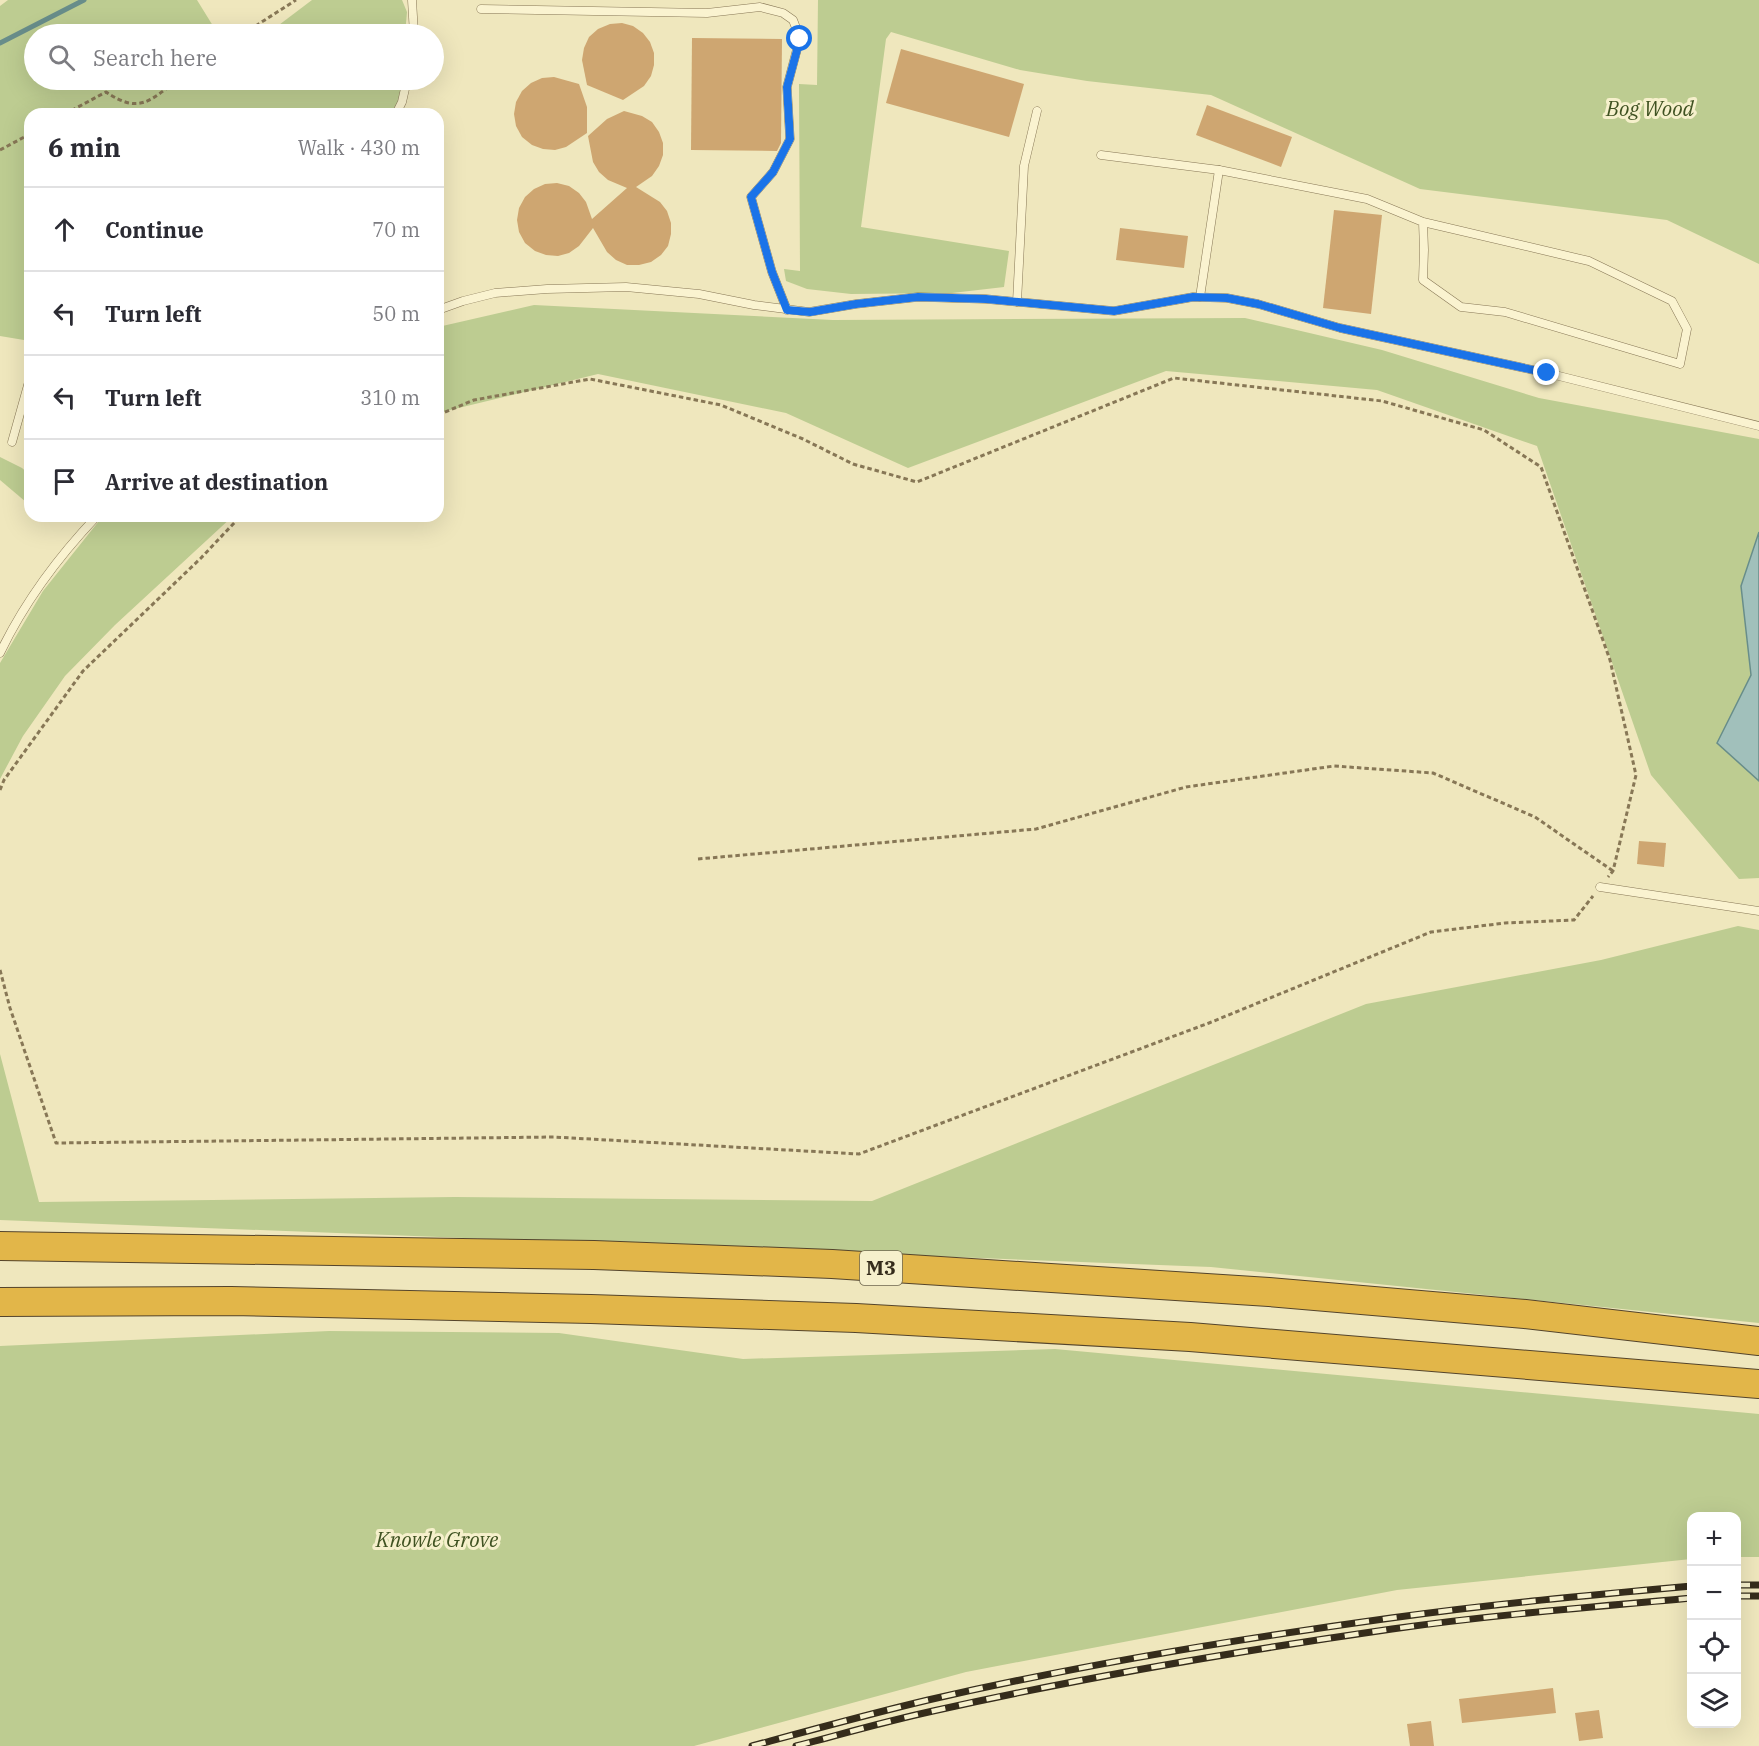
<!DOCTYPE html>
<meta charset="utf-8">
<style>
body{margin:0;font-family:"IBM Plex Serif",serif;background:#f2f2f3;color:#2b2b33}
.controls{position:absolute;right:18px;bottom:18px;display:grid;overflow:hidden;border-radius:12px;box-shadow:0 6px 24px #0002}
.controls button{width:54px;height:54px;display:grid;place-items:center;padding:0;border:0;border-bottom:2px solid #e1e1e2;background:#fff;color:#2b2b33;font:30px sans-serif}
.stop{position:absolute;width:18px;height:18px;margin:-14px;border:4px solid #1a73e8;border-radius:50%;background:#fff}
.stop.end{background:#1a73e8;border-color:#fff;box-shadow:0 2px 6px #0008}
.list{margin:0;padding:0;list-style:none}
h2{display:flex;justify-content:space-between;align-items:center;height:78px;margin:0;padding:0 24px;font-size:26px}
h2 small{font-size:20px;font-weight:400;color:#7c7c81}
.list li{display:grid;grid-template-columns:39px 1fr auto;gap:18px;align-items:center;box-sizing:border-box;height:84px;padding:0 24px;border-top:2px solid #e1e1e2}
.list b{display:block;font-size:22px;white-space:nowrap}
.list em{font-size:20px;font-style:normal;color:#7c7c81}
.icon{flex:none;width:33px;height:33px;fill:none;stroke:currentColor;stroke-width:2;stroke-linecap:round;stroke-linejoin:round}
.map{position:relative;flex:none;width:1759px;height:1746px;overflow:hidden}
.search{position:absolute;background:#fff;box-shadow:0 6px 24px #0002;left:24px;top:24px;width:420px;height:66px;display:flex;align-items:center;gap:15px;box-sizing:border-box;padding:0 21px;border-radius:33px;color:#7c7c81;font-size:22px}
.panel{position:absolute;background:#fff;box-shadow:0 6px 24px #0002;left:24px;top:108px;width:420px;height:414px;border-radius:18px}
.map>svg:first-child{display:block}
.green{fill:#bdcc91}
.water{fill:#a1c0bb;stroke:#688d8a;stroke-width:1.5}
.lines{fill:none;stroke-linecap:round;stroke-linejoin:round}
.stream{stroke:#688d8a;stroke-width:5}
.building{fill:#cea671}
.service-casing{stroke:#877756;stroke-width:9}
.motorway-casing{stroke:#54442b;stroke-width:30}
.path{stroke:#877756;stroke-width:3;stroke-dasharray:4.5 3;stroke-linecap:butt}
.service{stroke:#faf3d0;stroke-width:8}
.motorway{stroke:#e2b649;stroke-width:28}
.rail-casing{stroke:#352c1b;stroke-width:7}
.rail{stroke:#f6f0cc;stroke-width:4.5;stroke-dasharray:14;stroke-linecap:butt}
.route{stroke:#1a73e8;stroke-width:8}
.labels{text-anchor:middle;stroke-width:6;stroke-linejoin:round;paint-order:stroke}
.shield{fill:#f6f0cc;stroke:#6f6750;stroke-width:1.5}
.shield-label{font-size:20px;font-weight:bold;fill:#352c1b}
.park-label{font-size:21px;font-style:italic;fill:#3f5221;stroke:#f6f0cc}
</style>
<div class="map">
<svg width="1759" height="1746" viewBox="0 0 1759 1746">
<rect width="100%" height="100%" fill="#efe7bd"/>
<g class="green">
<polygon points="8,0 197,0 218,34 34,34 34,80 403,80 402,102 393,114 30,114 30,341 0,336 0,6"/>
<polygon points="312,0 402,0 407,12 405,34 267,34"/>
<polygon points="818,0 1759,0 1759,264 1667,220 1420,189 1211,95 1087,81 1020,70 891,32 886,39 861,227 1009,251 1004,287 952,293 851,294 807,289 786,281 784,269 800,271 799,84 817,85"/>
<polygon points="534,305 833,320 1245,318 1382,350 1539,398 1759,439 1759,532 1741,586 1751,675 1717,743 1759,781 1759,878 1739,879 1651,775 1537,446 1377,390 1166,371 908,468 786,413 598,374 438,413 438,327"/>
<polygon points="0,457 22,468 30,475 30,497 26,502 0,480"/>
<polygon points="103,516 233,516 115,625 65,676 23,736 0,779 0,663 43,591"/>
<polygon points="1738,926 1759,930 1759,1323 1211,1267 0,1220 0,1054 39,1202 455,1197 872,1201 1366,1004 1601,960"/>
<polygon points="329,1331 559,1333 743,1359 1055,1349 1759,1414 1759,1557 1737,1557 1736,1516 1692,1516 1691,1559 1397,1590 966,1672 694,1746 0,1746 0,1346"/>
</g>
<polygon class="water" points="1759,532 1759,781 1717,743 1751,675 1741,586"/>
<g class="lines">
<polyline class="stream" points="0,43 84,0"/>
</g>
<g class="building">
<polygon points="622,23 633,26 643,33 650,42 654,53 654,65 651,76 644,86 623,100 587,85 582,60 584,48 589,37 598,29 610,24"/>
<polygon points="692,38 782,39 781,143 777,151 691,150"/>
<polygon points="901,49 1024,84 1009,137 886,103"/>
<polygon points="554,77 579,84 587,107 587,133 566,147 555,150 543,149 532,145 522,137 516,126 514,114 516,102 522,91 531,83 542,78"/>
<polygon points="1207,105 1292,137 1281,167 1196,135"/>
<polygon points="624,111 642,116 652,122 659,132 663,143 663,155 659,166 652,176 636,187 660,202 667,211 671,223 671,234 668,246 661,255 651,262 639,265 627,265 616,260 607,252 593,228 579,246 569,253 558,256 546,255 535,251 525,243 519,232 517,220 519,208 525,197 534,189 545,184 557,183 569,186 579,193 586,202 592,219 627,188 608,180 599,172 593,162 588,136 607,119"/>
<polygon points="1334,210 1382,215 1371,314 1323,308"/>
<polygon points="1120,228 1188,236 1184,268 1116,260"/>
<polygon points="1639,841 1666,843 1664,867 1637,864"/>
<polygon points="1553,1688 1556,1713 1462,1723 1459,1699"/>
<polygon points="1599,1710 1603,1738 1579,1741 1575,1713"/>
<polygon points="1431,1721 1434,1746 1410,1746 1407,1724"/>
</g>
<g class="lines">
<defs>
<g id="service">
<polyline points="412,0 414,34"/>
<polyline points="481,9 707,13 760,7 783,13 793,20 800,38 787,87 790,139 773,172 751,197 772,272 787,310"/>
<polyline points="396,114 402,102 407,80"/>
<polyline points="1101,155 1219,170 1367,199 1423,222 1589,261 1672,301 1687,329 1680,364 1505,312 1461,307 1423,280 1424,250 1423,222"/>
<polyline points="1200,297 1219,170"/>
<polyline points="1017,302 1024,166 1037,111"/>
<polyline points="438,310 463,301 495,293 547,289 626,287 699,294 754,305 809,312 856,304 918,297 986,299 1114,311 1193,297 1227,298 1258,304 1340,328 1547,373 1759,426"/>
<polyline points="12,442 30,378"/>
<path d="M0 653C24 603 59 556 97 516"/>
<polyline points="1600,887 1759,911"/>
</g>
<g id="motorway">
<polyline points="0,1246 594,1255 832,1264 1269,1292 1525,1314 1759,1341"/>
<polyline points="0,1302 231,1301 591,1309 856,1318 1190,1337 1759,1384"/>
</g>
</defs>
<use href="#service" class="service-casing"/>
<use href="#motorway" class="motorway-casing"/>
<g class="path">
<polyline points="243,34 296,0"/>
<path d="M65 114 106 92C140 115 150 100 178 80"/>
<polyline points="0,150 30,134"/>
<polyline points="438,415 474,400 590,379 721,405 803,439 853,464 917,482 1174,378 1382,401 1484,430 1541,467 1610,660 1636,775 1613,871 1608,877"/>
<polyline points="0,790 4,780 83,671 201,558 235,522 242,516"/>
<polyline points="698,859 1036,829 1186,787 1334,766 1433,773 1535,817 1613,871"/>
<polyline points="0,970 10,1008 56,1143 554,1137 859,1154 1209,1023 1431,932 1505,923 1574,920 1593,896"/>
</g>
<use href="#service" class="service"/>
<use href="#motorway" class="motorway"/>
<defs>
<g id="rail">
<polyline points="1736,1585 1759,1585"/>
<polyline points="1736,1596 1759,1596"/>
<path d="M752 1746C811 1730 869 1714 928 1700 1080 1665 1237 1639 1391 1618 1491 1604 1591 1595 1692 1586"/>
<path d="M796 1746C842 1734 887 1721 933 1711 1085 1677 1238 1651 1392 1629 1491 1615 1592 1607 1692 1598"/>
</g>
</defs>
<use href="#rail" class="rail-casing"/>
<use href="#rail" class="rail"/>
</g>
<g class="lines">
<polyline class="route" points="800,39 787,87 790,139 773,172 751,197 772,272 787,310 810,312 856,304 918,297 986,299 1114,311 1193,297 1227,298 1258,304 1340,328 1547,373"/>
</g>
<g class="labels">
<rect class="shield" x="860" y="1251" width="42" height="34" rx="4.5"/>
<g class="shield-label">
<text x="881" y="1275">M3</text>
</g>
<g class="park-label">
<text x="1650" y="116">Bog Wood</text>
<text x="437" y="1547">Knowle Grove</text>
</g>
</g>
</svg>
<div class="controls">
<button>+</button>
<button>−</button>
<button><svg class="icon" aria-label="locate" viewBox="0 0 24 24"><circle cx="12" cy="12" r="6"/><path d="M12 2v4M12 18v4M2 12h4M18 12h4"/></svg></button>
<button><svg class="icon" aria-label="layers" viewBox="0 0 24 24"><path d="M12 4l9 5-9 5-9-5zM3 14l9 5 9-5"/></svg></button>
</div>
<div class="stop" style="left:800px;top:39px"></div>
<div class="stop end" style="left:1547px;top:373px"></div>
<div class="search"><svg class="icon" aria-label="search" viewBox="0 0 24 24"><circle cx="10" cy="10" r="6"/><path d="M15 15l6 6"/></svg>Search here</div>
<section class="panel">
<h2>6 min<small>Walk · 430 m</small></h2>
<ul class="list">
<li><svg class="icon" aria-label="ahead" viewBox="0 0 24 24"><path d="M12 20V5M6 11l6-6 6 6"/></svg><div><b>Continue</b></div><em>70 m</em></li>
<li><svg class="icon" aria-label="left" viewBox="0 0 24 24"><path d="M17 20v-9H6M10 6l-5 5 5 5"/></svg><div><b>Turn left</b></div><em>50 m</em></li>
<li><svg class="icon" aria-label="left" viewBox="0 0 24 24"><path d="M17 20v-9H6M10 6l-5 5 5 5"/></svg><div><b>Turn left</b></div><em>310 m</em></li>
<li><svg class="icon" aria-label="arrive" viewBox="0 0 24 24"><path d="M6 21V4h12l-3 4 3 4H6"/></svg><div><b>Arrive at destination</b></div></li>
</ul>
</section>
</div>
